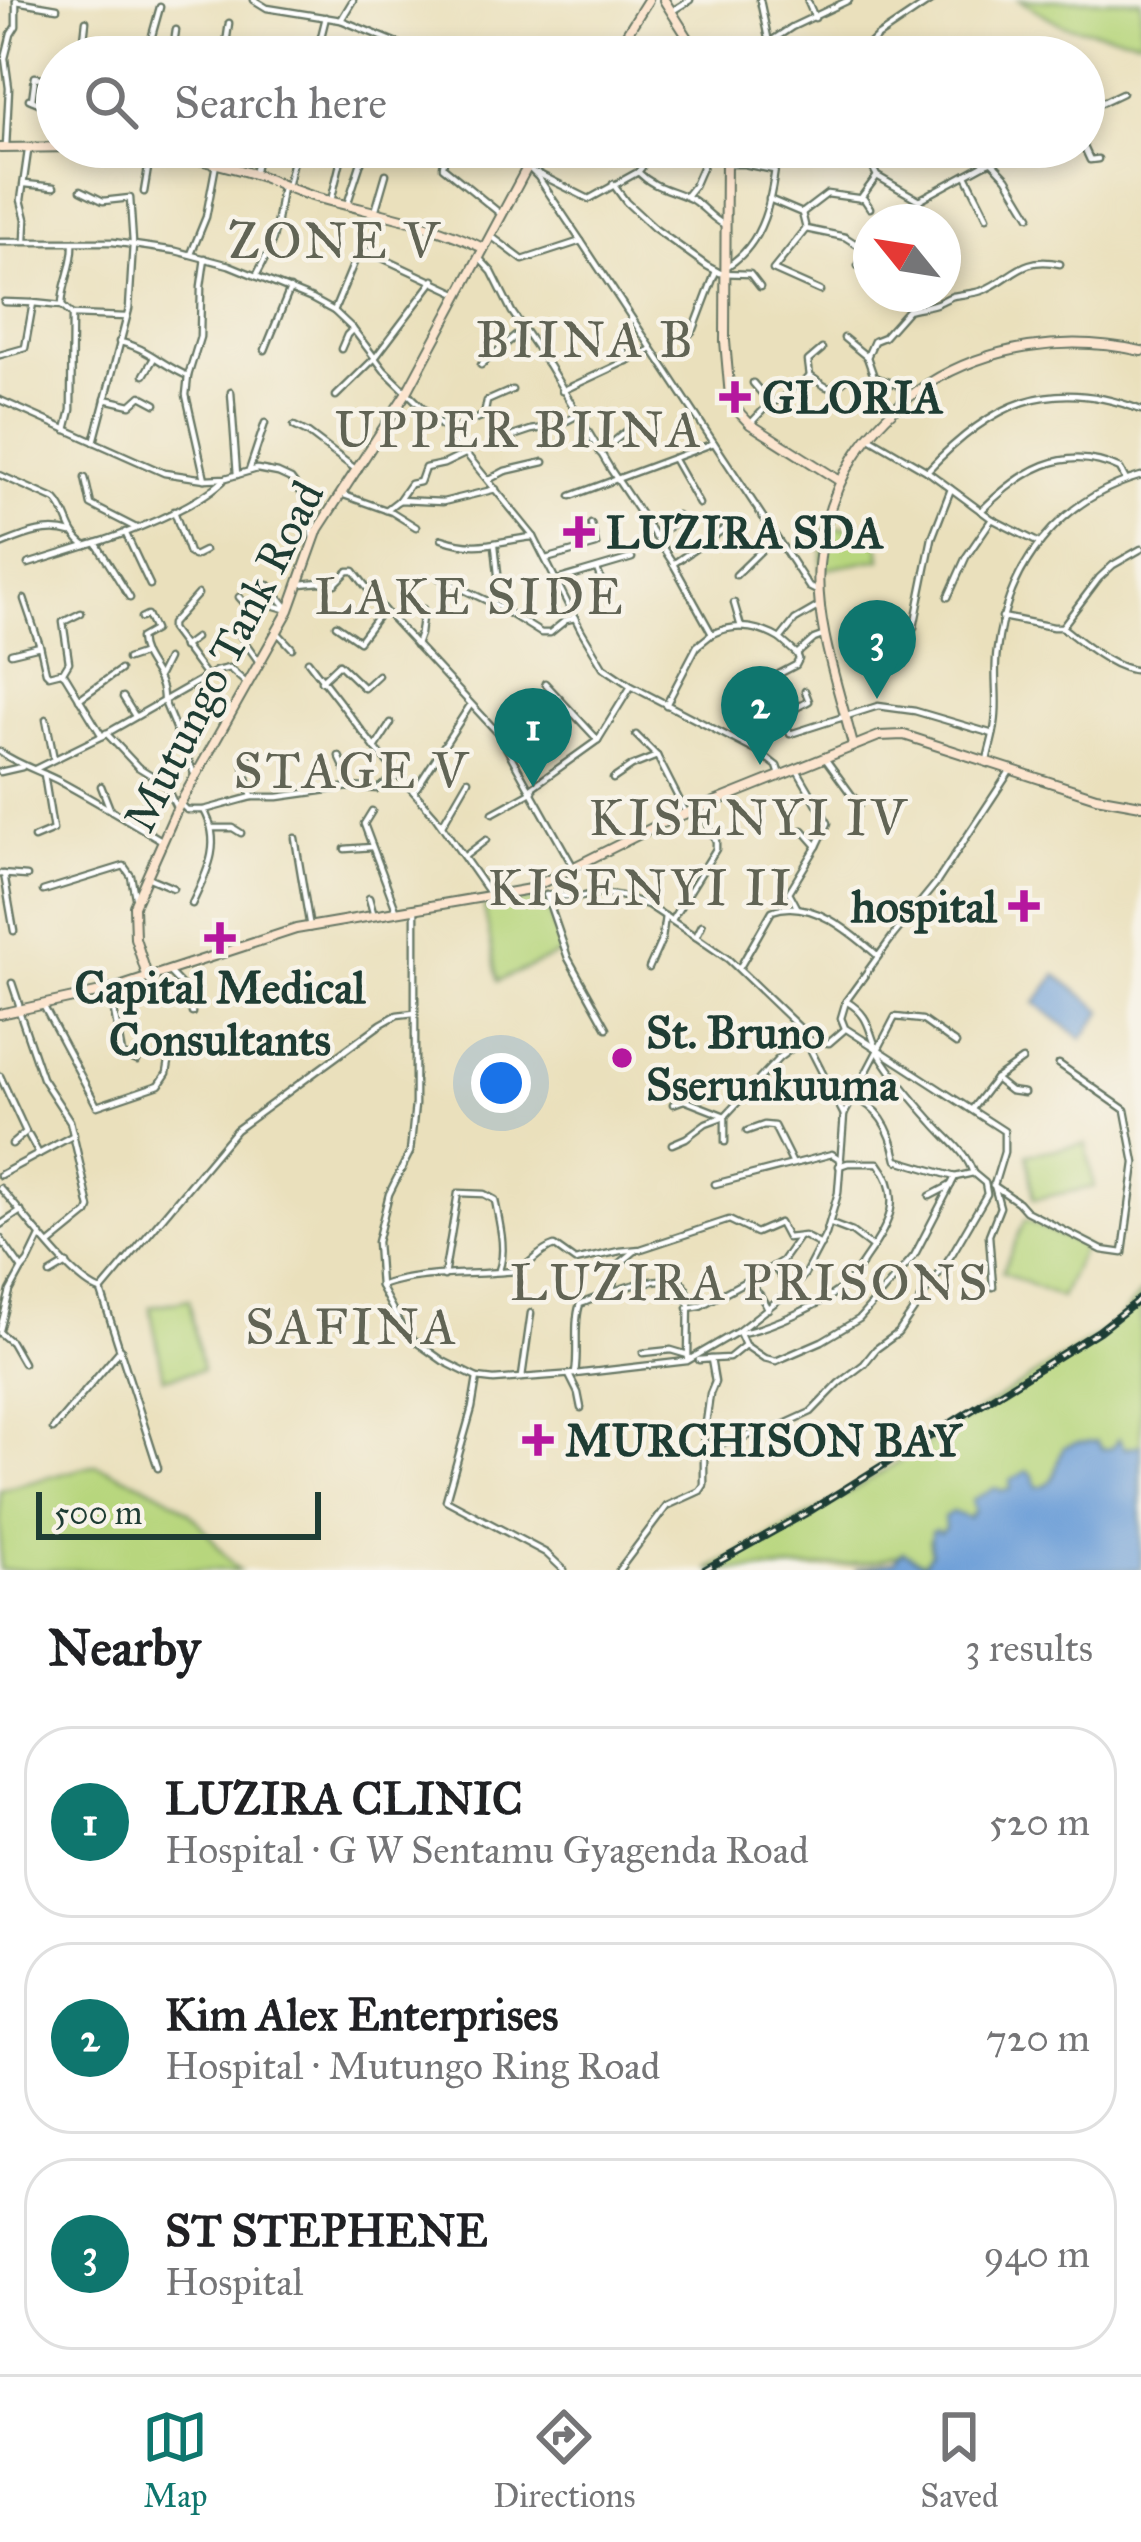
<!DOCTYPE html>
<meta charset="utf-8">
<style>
body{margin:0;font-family:"IM FELL Great Primer",serif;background:#f2f2f2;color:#202124}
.compass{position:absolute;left:853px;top:204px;width:108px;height:108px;border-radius:50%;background:#fff;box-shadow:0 6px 18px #0003;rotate:300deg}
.scale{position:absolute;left:36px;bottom:30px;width:285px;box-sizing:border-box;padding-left:12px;border:6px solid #1f3d34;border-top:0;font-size:33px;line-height:42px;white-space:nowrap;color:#1f3d34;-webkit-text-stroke:9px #f7f3e8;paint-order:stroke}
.you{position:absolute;left:501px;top:1083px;width:42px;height:42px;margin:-30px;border:9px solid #fff;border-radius:50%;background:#1a73e8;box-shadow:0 0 0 18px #1a73e833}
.badge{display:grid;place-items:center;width:78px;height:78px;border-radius:50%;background:#0f766e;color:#fff;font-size:39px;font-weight:700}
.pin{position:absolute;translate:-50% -99px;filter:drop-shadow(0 3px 6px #0008)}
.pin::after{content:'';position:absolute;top:63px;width:42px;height:36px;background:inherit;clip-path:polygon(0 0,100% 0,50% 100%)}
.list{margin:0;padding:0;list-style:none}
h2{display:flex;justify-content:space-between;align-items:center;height:156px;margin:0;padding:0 48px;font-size:51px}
h2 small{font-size:39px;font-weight:400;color:#757577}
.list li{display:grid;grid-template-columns:78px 1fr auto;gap:36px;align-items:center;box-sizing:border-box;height:192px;margin:0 24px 24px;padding:0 24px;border:3px solid #e0e0e0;border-radius:48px}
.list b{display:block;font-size:45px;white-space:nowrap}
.list p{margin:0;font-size:39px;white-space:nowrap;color:#757577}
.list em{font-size:39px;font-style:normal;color:#757577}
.icon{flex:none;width:66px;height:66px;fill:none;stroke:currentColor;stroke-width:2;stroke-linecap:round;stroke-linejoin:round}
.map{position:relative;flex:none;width:1141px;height:1570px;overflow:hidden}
.search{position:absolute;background:#fff;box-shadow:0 6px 18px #0003;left:36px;right:36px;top:36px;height:132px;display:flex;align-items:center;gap:30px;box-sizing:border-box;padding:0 42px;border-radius:66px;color:#757577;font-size:45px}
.sheet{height:804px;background:#fff}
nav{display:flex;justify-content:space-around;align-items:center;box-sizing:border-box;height:168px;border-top:3px solid #e0e0e0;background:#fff;font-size:33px;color:#757577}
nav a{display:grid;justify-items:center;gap:6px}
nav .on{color:#0f766e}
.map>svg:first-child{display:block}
.green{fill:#b7d67d;stroke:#6b8a58;stroke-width:3}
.water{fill:#6d9fd8;stroke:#466e86;stroke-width:3}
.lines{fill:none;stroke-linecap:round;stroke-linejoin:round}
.street-casing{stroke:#667664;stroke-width:9}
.secondary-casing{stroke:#667664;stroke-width:12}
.street{stroke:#fff;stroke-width:4.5}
.secondary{stroke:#fce5cf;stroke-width:8}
.rail-casing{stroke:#1f3d34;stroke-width:8}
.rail{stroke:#f7f3e8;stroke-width:3;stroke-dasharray:9;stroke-linecap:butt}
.poi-dot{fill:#b5179e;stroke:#f7f3e8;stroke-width:4.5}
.labels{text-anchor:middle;stroke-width:9;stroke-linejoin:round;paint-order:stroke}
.poi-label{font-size:45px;font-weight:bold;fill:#1f3d34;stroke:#f7f3e8;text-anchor:start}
.street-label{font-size:45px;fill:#1f3d34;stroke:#f7f3e8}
.quarter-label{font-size:51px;letter-spacing:3px;fill:#616455;stroke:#f7f3e8}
</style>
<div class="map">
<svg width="1141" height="1570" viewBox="0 0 1141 1570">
<rect width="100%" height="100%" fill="#f7f3e8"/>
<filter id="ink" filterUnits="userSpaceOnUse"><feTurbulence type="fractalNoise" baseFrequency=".00833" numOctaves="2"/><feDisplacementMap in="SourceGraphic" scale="24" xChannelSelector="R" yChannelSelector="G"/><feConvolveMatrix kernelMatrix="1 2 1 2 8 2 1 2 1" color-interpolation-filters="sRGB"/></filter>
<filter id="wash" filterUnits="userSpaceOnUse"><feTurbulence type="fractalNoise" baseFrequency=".004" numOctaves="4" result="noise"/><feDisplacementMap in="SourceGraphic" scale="48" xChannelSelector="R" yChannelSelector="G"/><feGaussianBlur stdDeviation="2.7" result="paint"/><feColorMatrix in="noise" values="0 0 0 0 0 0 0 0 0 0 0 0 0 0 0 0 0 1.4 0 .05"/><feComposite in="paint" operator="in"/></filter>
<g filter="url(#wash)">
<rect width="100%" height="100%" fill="#eae0bc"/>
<g class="green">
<polygon points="1019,0 1141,0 1141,40 1063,25"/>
<polygon points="877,527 881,559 821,570 825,528"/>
<polygon points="545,899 563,952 498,981 484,907"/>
<polygon points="1086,1144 1094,1187 1034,1199 1027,1154"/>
<polygon points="1025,1220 1084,1246 1061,1298 1002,1272"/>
<path d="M1141 1293V1445L1136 1448 1103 1449 1060 1462C1055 1474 1052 1486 1037 1488L1032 1474 1013 1485 1012 1489 1003 1491 969 1518 929 1540 931 1553 924 1564 903 1552C877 1570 749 1570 708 1570L844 1496 1037 1374 1114 1325Z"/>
<polygon points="189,1299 202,1370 164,1378 150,1307"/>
<path d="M96 1465C131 1480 169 1491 196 1519 213 1536 221 1556 239 1570H0V1490Z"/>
</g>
<g class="water">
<polygon points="1056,975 1103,1011 1082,1039 1035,1003"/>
<path d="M1119 1439 1124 1448 1141 1445V1570H855L894 1562 903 1552 924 1564 931 1553V1532L936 1530 939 1533 945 1529 944 1517 952 1512 969 1518 975 1511 972 1500 995 1488 1003 1491 1011 1489 1010 1481 1027 1471 1032 1474 1037 1487C1059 1485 1055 1462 1064 1447L1075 1443 1097 1441 1103 1449 1112 1448Z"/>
</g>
</g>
<g filter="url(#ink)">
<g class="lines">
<defs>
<g id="street">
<polyline points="254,0 267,8 341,20 431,57"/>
<polyline points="760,0 772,57"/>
<polyline points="16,1 57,8"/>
<polyline points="808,2 815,18"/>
<polyline points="672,11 690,0"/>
<polyline points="341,20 353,0"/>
<polyline points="768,43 792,27 849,0"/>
<polyline points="82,57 86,21"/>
<polyline points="146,57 160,7"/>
<polyline points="172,57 176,30"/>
<polyline points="204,57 205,53"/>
<polyline points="224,57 229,23"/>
<polyline points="316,57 326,17"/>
<polyline points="647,57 690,40"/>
<polyline points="846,57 861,53 877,37 932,0"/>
<polyline points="29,99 41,104 57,104"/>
<polyline points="32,100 35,77 50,79"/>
<polyline points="1084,111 1122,93"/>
<polyline points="6,147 9,88 5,58 11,34 16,26 16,0"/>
<polyline points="435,147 445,154 443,167 502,215"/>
<polyline points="971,147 985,164"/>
<polyline points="1051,147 1057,152"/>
<polyline points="1084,147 1090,160 1098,159"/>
<path d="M777 157C808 145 842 153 874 147"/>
<polyline points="195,158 202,147"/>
<polyline points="992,162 1007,178 1030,216"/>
<polyline points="727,164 744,164 774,170"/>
<polyline points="871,164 877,176 919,200"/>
<polyline points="529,168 538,177 581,241 809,587 819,592"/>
<path d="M638 172C655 189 671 189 691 199 703 206 710 217 723 224"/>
<polyline points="638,172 642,167 640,156 647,147"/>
<polyline points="537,173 589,199 638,172"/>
<polyline points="254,175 260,147"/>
<polyline points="966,175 987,217"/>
<polyline points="25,184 54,187"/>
<polyline points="613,184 626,202 654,228 707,266 720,273 750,274 760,287"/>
<polyline points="287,187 296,147"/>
<polyline points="81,190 103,201 130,198 133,243"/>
<polyline points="144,192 151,150"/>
<polyline points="686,196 694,186 711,147"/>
<polyline points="769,199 802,213"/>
<polyline points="860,199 877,176"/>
<polyline points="919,200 985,164 1029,147"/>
<polyline points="331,201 344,147"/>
<polyline points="347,205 366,147"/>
<polyline points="375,212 386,174"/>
<polyline points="802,213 806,229 845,237 867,251 858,266"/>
<polyline points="802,213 827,194 864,199 870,208"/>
<polyline points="916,222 920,212 919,200"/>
<polyline points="806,229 773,270 820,291"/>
<polyline points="491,236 523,260 581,241"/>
<polyline points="25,240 26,219 21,200 28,151"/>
<polyline points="0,242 113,242 176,251 229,265 312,299 334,311 353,329 384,370 450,434 534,537 581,630 603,667 631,686 760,753 777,766 780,775"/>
<polyline points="191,254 206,217 216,164"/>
<polyline points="205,258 201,286 200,337 188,376 186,395 205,479"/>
<polyline points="480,259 492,272 512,312 549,366 611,470 671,560 712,634 697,646 666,705"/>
<path d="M726 267C768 242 772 191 778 147"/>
<path d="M256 276C277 238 276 228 282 186"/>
<polyline points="4,302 33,303"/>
<polyline points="334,311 358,253 363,249 457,293"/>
<polyline points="72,315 126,317"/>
<polyline points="844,338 867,357"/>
<polyline points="685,339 694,329 716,271"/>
<path d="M119 342C145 346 163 366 188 376"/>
<polyline points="341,349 347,335 353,329"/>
<polyline points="265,350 290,289"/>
<polyline points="0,355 25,348 33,303 62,306"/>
<path d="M627 361C621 345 619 332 632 319"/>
<polyline points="481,365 524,329"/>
<polyline points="144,375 154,358"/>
<polyline points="810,376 808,361 822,349"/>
<polyline points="753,383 771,404"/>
<polyline points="562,391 650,350"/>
<polyline points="231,392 237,475"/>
<polyline points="336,396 375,358 434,280"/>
<path d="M907 398 898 385 874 377 867 357 874 341 884 337 908 310C916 307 926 307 935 304 941 302 947 298 953 296 962 294 971 294 981 291 1013 279 1020 255 1060 264"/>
<polyline points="105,399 131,405 141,396 156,404"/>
<polyline points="0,400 164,473 205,479 226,478 257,469 278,473 291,479 306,499 313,539"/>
<path d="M750 424 767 406 788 394 792 387H800L810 376C825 385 828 395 845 380"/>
<polyline points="294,426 308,433 358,471"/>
<path d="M66 430 71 410 72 315 62 306C62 284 74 266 73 244"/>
<polyline points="449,433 467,422 484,416 487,401 512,390"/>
<polyline points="513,436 531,430 557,426 578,415"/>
<polyline points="872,439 927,471 992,519 1039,543"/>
<polyline points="94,442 129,309 133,244"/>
<polyline points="600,453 629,429"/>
<polyline points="673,458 699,504"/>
<polyline points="249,471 265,423"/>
<path d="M927 471C991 403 1050 375 1141 410"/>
<path d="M0 475 56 500C70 515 66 532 86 546 125 535 194 508 223 481"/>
<polyline points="85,478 91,505 136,528"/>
<polyline points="488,480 505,471 544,462"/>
<polyline points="341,494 392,512 416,527"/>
<polyline points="571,496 714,443"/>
<polyline points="398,501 410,484 420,482 425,468 444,464 467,453"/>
<polyline points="386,510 399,500 443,502 496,489"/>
<polyline points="174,511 189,553 194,556 204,551"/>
<path d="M981 511C1020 472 1064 442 1120 469L1126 480"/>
<polyline points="125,532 150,585"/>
<polyline points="654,536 672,525 677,515"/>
<path d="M442 539C479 552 498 540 534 537"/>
<polyline points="96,543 130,598"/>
<path d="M0 545C23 536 46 525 71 533"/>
<polyline points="495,545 498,574"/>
<polyline points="546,559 596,545 591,524"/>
<polyline points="28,564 86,546"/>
<polyline points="673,564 727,527"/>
<polyline points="597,569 607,597"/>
<polyline points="736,575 775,537"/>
<polyline points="439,578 496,605 541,633 550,633 566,620 575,618"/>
<polyline points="557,580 632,558"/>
<polyline points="301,584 320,582 335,584 348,571 354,571 383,609 498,733 574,868"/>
<polyline points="198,594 171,624 171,629 206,676"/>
<polyline points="239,597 247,606 272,605 289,610 268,584"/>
<polyline points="948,597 966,557 992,519"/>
<polyline points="24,599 40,646"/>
<polyline points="734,603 741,627"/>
<polyline points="1002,617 1053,627 1062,627 1099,578 1113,565 1141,549"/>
<path d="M141 618 147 615 154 630 140 638C141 663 164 674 163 699L195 776"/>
<polyline points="336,625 359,641 383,609"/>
<polyline points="914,627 932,538 951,489"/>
<path d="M1062 627C1084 644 1113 670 1141 671"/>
<polyline points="235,628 259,662"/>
<polyline points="277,632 292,648"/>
<path d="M712 634C735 623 758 626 780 639L795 620 821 605"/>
<polyline points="780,639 797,654 814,639 825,635"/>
<polyline points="416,645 420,634 423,609"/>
<polyline points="183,647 195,638"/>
<polyline points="11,653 40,646 46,672 49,675 61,672 65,675 102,736"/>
<polyline points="127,659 142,654"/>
<polyline points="308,661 375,748 435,816 491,896"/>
<polyline points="63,672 69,662 63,622 81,613"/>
<polyline points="779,674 796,665 799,659 797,654"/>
<polyline points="159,675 167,659"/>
<polyline points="321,681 339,664 364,688 378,675"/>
<polyline points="545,683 598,740"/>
<polyline points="805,691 809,701 783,715 790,734 878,706 915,711 993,734"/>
<polyline points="123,697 135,716"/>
<polyline points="79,699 120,670"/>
<polyline points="46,719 54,759"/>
<polyline points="106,733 138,767 164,783 177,809"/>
<polyline points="636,735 657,756 686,813"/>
<polyline points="375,748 391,723"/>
<path d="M0 752C19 765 40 771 61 782 96 801 129 821 163 841"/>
<polyline points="339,756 350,780 349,787"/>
<polyline points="824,757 859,805"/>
<path d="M987 761C989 749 994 736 995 724 999 700 993 675 997 650 1007 567 1058 500 1141 476"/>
<polyline points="796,768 828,823 817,846"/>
<polyline points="35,769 102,736 216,671 229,668 246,683"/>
<polyline points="0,772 22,767"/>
<polyline points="613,779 632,766 657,756"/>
<polyline points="101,786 110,809"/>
<polyline points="531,788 598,740 630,688"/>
<polyline points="414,792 469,707"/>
<polyline points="252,797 242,758 255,750"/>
<polyline points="182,805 187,810 204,810 252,797 278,797 349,787 378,789 398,775"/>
<polyline points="372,811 364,824 397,912"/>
<polyline points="493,813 533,791"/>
<polyline points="126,819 136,809 152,803"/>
<polyline points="442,825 468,780"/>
<polyline points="212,828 233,828 241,833"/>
<polyline points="34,838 53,830 44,774"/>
<polyline points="295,838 310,928"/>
<polyline points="345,849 372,847"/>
<polyline points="465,856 486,840"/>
<polyline points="0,874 27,876"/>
<polyline points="4,874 14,931"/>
<polyline points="147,877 173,888"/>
<polyline points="43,891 124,866 131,876 135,897"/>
<polyline points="546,895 580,897 600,893 621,896 648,905 696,937 702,925"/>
<polyline points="547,897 568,958 607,1028"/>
<polyline points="369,898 374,916"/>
<path d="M192 904C207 872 223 844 204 810"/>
<polyline points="797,907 789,892 817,846 803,830"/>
<polyline points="415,909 415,1105 410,1152 389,1194 377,1242 380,1286 404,1331 412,1339 443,1361 477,1378 494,1380 575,1374 687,1361 737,1332 791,1290 805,1274 826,1234 838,1193 844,1115 895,1017 922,1020 956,1044"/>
<polyline points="673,918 716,849 716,841 700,808"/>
<polyline points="696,937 728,959 799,1027 844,1115"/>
<path d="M740 967 772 911C810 897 851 932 878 956"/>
<polyline points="649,968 662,939 665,916"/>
<polyline points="169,972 191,995 192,1013"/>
<polyline points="12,983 19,1004 19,1011 42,1078 70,1121 90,1208 88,1213 50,1244"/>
<polyline points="110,990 122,1054 137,1061"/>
<path d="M846 1001C873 1017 867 1032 880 1055 894 1078 915 1102 933 1122 947 1139 966 1151 973 1173L955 1177 897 1160C892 1134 880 1107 854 1098"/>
<polyline points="43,1005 97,1106 159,1085 167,1073 171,1050"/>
<polyline points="807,1040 829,1043 844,1030"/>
<polyline points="0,1076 26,1132 12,1144"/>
<polyline points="995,1079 1022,1060"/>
<polyline points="673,1104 684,1100 725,1116"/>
<polyline points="972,1109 995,1079 1010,1091 1024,1093"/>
<polyline points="747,1131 764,1125 774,1126 793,1164"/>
<polyline points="29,1136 39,1154"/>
<polyline points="725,1142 725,1118"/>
<polyline points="672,1144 686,1138 706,1123 725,1116 779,1058 806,1038"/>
<polyline points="0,1175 74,1135"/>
<polyline points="715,1184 832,1154 841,1160"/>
<polyline points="993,1185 1018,1202 1026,1211 1102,1250 1123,1253 1135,1163 1125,1110 1059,1064"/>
<path d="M0 1188C24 1213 72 1282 101 1291L236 1130 381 1024 397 1015 414 1013"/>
<polyline points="930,1196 951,1185"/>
<polyline points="831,1224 852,1232 873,1248"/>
<polyline points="0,1225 21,1211"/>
<polyline points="0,1238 22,1269 28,1262 41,1235"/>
<polyline points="774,1267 791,1290"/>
<polyline points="50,1274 67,1264"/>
<path d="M444 1276 458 1193 484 1194 495 1200C499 1222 507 1249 499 1270"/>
<polyline points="748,1282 782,1261 799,1237"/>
<path d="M380 1286C422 1271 470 1276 514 1271 528 1269 537 1251 554 1246L575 1261 620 1251 641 1249 729 1220 756 1233 779 1223 787 1238 804 1236 821 1245"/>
<polyline points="993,1287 989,1235 1000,1207 994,1185 1004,1152 1004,1131 845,1028 841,1018 846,1001 893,936 937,882 1012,768"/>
<polyline points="612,1290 617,1266 635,1251"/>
<polyline points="101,1291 158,1468"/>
<polyline points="688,1308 700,1306 746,1281 760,1295 768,1309"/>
<polyline points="0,1330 10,1291 22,1269"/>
<polyline points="0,1333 11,1342 23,1363"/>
<path d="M741 1333C769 1328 823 1304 844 1286 853 1278 860 1266 867 1256 889 1225 904 1197 878 1163H848L839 1166"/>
<polyline points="740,1334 745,1345 764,1358 776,1361 822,1341 859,1319 914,1256 955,1177"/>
<polyline points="643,1353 671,1350 688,1355"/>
<polyline points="711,1359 729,1358 745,1345"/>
<path d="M575 1374C579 1351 573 1324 580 1304 612 1292 644 1277 680 1280L685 1286 689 1296 688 1358"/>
<polyline points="569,1375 578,1393 581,1408"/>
<polyline points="522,1377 531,1313"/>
<polyline points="477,1378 472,1408 446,1500 546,1553 564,1570"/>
<polyline points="53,1429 121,1349"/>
<polyline points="704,1454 725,1442 776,1428 811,1412 839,1383 864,1364 876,1349 898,1333 952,1254 987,1194 985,1183 973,1173"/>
<polyline points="619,1570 667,1506 700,1491 704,1485 704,1438 710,1394 715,1382 711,1359 699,1360"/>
</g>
<g id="secondary">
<polyline points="664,0 700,57"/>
<polyline points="612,57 648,0"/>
<path d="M80 147C143 148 203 157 263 177 280 184 297 192 315 197 372 213 429 221 483 248"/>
<polyline points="726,147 725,341 730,397 734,407 750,424 840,481"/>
<polyline points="0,148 78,147"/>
<path d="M853 745C839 690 814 621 819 565 833 401 989 317 1141 351"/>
<polyline points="148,979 135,938 134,906 177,809 289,610 318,529 407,392 538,147"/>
<polyline points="0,1014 110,990 296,929 530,889 662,823 879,736 904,735 1096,797 1141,805"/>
</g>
</defs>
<use href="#street" class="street-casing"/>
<use href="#secondary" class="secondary-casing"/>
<use href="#street" class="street"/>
<use href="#secondary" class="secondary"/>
<defs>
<polyline id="rail" points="704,1570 808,1512 1099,1331 1141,1298"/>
</defs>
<use href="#rail" class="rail-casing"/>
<use href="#rail" class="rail"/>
</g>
</g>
<g class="poi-dot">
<path d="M729 379h12v12h12v12h-12v12h-12v-12h-12v-12h12z"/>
<path d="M573 514h12v12h12v12h-12v12h-12v-12h-12v-12h12z"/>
<path d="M1018 888h12v12h12v12h-12v12h-12v-12h-12v-12h12z"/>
<path d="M214 920h12v12h12v12h-12v12h-12v-12h-12v-12h12z"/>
<circle cx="622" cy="1058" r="12"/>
<path d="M532 1422h12v12h12v12h-12v12h-12v-12h-12v-12h12z"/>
</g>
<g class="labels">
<g class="poi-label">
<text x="762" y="413">GLORIA</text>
<text x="606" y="548">LUZIRA SDA</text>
<text x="997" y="922" text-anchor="end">hospital</text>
<text x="220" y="1003" text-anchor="middle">Capital Medical<tspan x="220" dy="52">Consultants</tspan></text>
<text x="646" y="1048">St. Bruno<tspan x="646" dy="52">Sserunkuuma</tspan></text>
<text x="565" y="1456">MURCHISON BAY</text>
</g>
<g class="street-label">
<text transform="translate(223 656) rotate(-63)" y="16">Mutungo Tank Road</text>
</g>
<g class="quarter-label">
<text x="335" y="258">ZONE V</text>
<text x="586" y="357">BIINA B</text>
<text x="519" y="447">UPPER BIINA</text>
<text x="470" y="614">LAKE SIDE</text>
<text x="352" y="788">STAGE V</text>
<text x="749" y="835">KISENYI IV</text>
<text x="641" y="905">KISENYI II</text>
<text x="750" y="1300">LUZIRA PRISONS</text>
<text x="352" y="1344">SAFINA</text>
</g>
</g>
</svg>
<svg class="compass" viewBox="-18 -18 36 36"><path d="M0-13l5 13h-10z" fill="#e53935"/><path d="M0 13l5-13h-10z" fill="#757577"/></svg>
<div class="scale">500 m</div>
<div class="you"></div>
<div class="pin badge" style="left:533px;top:787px">1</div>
<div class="pin badge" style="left:760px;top:765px">2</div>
<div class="pin badge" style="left:877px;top:699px">3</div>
<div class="search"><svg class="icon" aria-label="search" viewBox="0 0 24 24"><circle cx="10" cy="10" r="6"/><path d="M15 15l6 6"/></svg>Search here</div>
</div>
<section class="sheet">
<h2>Nearby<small>3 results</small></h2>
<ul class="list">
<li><span class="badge">1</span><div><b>LUZIRA CLINIC</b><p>Hospital · G W Sentamu Gyagenda Road</p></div><em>520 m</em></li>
<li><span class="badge">2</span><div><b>Kim Alex Enterprises</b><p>Hospital · Mutungo Ring Road</p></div><em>720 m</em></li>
<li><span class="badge">3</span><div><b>ST STEPHENE</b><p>Hospital</p></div><em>940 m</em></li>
</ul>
</section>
<nav>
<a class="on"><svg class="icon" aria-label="map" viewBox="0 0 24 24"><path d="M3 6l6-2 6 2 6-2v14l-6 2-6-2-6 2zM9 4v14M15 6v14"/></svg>Map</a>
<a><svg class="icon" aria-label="directions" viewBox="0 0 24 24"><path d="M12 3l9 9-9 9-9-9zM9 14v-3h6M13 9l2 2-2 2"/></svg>Directions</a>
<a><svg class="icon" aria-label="saved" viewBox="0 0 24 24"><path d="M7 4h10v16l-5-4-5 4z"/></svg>Saved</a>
</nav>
